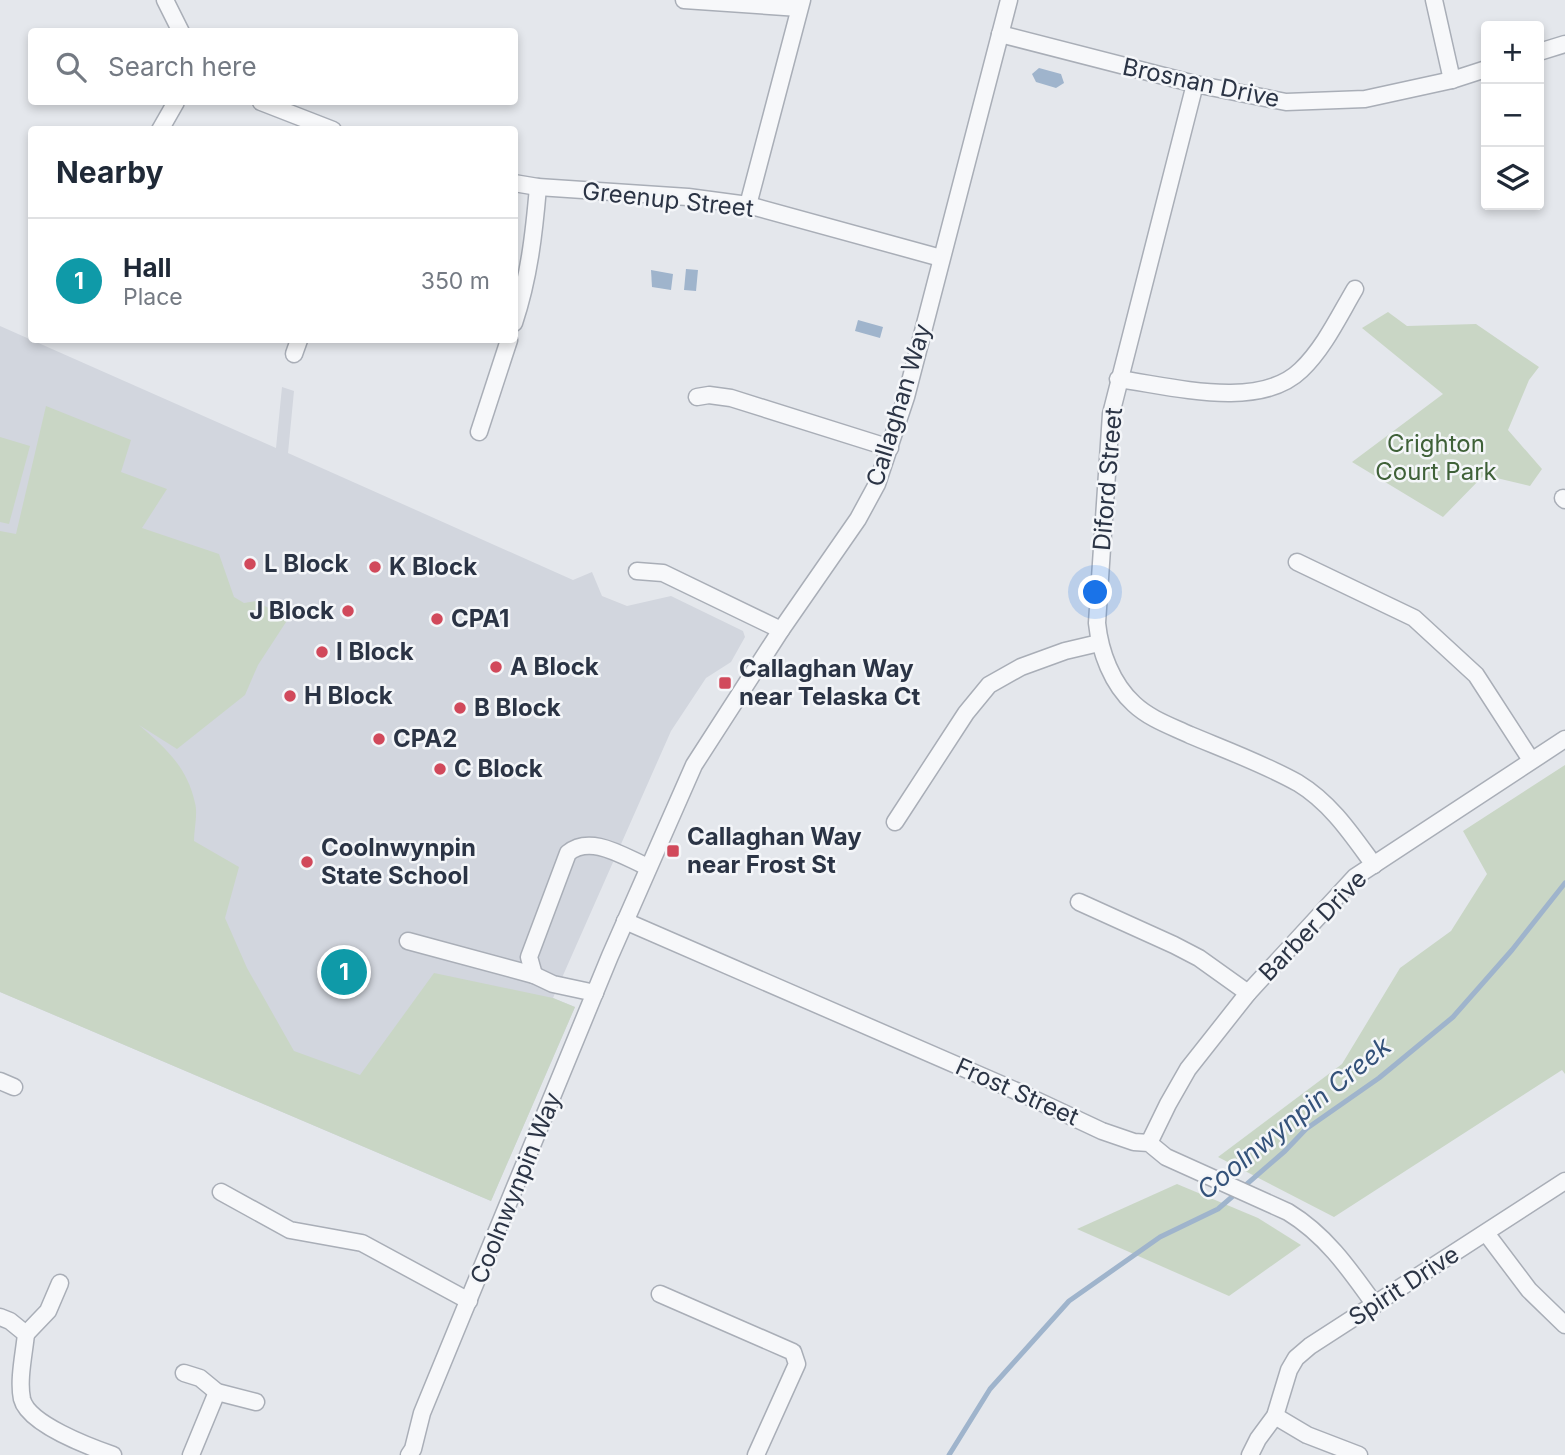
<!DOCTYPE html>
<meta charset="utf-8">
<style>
body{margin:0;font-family:Inter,sans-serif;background:#f6f6f7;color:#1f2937}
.controls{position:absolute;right:21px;top:21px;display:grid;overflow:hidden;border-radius:7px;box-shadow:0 4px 10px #0003}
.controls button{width:63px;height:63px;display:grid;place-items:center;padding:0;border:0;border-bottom:2px solid #e0e1e3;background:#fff;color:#1f2937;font:35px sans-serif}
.you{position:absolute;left:1096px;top:593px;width:24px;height:24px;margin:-18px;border:5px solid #fff;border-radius:50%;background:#1a73e8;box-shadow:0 0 0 10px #1a73e833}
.badge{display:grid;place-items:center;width:46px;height:46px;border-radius:50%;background:#2563eb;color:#fff;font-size:23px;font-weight:700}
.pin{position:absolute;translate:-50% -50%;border:4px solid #fff;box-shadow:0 2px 7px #0006}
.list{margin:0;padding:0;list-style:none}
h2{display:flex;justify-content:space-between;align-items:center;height:91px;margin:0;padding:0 28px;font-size:30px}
h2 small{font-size:23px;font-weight:400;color:#747a83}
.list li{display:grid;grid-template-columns:46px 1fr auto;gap:21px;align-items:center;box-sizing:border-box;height:126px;padding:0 28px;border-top:2px solid #e0e1e3}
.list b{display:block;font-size:26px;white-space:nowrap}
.list p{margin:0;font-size:23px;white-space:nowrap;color:#747a83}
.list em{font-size:23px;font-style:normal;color:#747a83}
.icon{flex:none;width:38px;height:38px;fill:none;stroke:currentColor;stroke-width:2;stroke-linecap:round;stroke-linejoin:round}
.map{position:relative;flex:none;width:1565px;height:1455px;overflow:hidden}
.search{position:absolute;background:#fff;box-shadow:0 4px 10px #0003;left:28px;top:28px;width:490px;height:77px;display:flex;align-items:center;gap:18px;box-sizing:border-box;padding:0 24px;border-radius:7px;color:#747a83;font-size:26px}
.panel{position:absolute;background:#fff;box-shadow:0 4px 10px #0003;left:28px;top:126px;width:490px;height:217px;border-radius:7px}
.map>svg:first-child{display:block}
.built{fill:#d2d6de}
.green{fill:#c9d6c5}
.water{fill:#9fb4cc}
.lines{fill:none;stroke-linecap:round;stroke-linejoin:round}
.stream{stroke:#9fb4cc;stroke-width:5}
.minor-casing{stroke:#a9aeb7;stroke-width:19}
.minor{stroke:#f7f8fa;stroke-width:16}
.poi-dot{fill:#d1495b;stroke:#f4f6f9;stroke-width:2.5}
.labels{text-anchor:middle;stroke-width:5;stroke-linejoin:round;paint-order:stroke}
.street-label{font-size:24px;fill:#2b3445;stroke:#f4f6f9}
.park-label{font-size:24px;fill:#3f6138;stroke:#f4f6f9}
.poi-label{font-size:24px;font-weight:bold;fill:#2b3445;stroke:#f4f6f9;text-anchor:start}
.water-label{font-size:26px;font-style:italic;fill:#34527a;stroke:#f4f6f9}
</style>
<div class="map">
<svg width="1565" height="1455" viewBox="0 0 1565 1455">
<rect width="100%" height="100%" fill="#e4e7ec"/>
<polygon class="built" points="0,326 276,448 282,387 294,391 288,453 573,580 592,572 602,596 627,606 671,596 743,631 745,637 731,662 706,678 671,731 553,998 575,1007 491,1201 0,992"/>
<g class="green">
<polygon points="1388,312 1407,326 1476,324 1539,367 1529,380 1508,430 1542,469 1530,486 1484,475 1443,517 1352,462 1443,394 1362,328"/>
<path d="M46 406 131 440 121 472 167 489 142 528 219 554 234 597 244 603 256 601 288 619 258 665 245 695 177 749 139 725C165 748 187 766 195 803 198 814 194 829 194 841L239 867 225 918 247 968 294 1051 360 1075 434 973 553 998 575 1007 491 1201 0 992V531L16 534Z"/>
<polygon points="0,437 30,446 9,524 0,522"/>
<polygon points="1565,765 1565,1074 1562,1070 1334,1217 1218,1157 1342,1064 1400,968 1451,931 1487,874 1463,831"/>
<polygon points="1177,1184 1258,1218 1301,1245 1229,1296 1077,1229"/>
</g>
<g class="water">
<polygon points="1039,68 1061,74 1064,83 1056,88 1036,82 1032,74"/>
<polygon points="686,269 698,270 696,291 684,290"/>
<polygon points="651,270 673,274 671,290 652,287"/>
<polygon points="858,320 883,327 880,338 855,331"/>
</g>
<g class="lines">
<polyline class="stream" points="949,1455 990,1389 1069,1301 1160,1237 1218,1209 1285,1151 1306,1129 1379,1078 1453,1017 1512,950 1565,883"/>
<defs>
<g id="minor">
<polyline points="165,0 181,32"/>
<polyline points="684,0 799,8"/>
<polyline points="1434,0 1452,80"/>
<polyline points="1000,34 1195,84 1286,102 1365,99 1452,80 1486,69"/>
<polyline points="1539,52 1565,44"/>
<path d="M1195 84 1111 414 1097 623C1100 652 1112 684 1134 704 1150 719 1171 726 1190 735 1226 750 1264 764 1298 783 1331 803 1352 835 1374 865"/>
<polyline points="261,102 333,130"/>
<polyline points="160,130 176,102"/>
<polyline points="514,183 538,187 688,197 748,205 941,258"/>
<polyline points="748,205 802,0"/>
<path d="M514 323C529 278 534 234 538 187"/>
<polyline points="294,354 299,340"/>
<path d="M1118 379C1171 386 1259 411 1301 370 1324 348 1339 316 1355 289"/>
<polyline points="697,397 709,395 731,398 890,448"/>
<polyline points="479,432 509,340"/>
<polyline points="1563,498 1565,500"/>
<polyline points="1297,562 1414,618 1476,675 1531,760"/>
<polyline points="637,571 663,573 781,630"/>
<polyline points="895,822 966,713 989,685 1021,667 1065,651 1099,643"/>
<polyline points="1079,902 1174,945 1199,958 1248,993"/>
<path d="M625 921 1023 1094 1102 1131 1134 1142 1149 1143 1166 1157 1288 1212C1326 1235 1350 1270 1375 1305"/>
<polyline points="408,941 534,975 553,984 595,993"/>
<path d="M534 975 529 957 568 853C591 834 624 857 648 867"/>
<polyline points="0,1081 14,1087"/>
<polyline points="1149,1143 1168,1104 1188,1069 1248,993 1355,877 1565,739"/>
<polyline points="221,1192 290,1230 362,1243 469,1301"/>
<polyline points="1486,1233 1529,1290 1565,1325"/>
<polyline points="660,1294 793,1352 797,1364 756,1455"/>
<path d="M0 1317 10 1321 26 1334C24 1354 18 1380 22 1399 28 1424 90 1447 113 1455"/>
<polyline points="26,1334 48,1311 60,1283"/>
<polyline points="184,1373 200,1378 217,1392 256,1402"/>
<polyline points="1275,1416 1307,1435 1359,1455"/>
<polyline points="191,1455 217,1392"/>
<polyline points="409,1455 413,1449 422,1413 610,956 694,765 781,630 858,519 877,484 906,397 1009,0"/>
<polyline points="1250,1455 1258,1439 1275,1416 1289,1370 1296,1358 1310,1346 1565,1181"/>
</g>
</defs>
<use href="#minor" class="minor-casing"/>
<use href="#minor" class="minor"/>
</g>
<g class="poi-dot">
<circle cx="250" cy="564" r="7"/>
<circle cx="375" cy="567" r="7"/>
<circle cx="348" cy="611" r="7"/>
<circle cx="437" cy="619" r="7"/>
<circle cx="322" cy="652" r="7"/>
<circle cx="496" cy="667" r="7"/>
<rect x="718" y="676" width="14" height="14" rx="3.5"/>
<circle cx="290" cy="696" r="7"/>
<circle cx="460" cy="708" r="7"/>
<circle cx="379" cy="739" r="7"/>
<circle cx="440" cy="769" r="7"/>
<rect x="666" y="844" width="14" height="14" rx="3.5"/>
<circle cx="307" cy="862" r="7"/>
</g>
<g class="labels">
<g class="street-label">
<text transform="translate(1201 83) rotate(12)" y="8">Brosnan Drive</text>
<text transform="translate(668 200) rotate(6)" y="8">Greenup Street</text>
<text transform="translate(899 405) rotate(-73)" y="8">Callaghan Way</text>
<text transform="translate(1108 479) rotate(-85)" y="8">Diford Street</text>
<text transform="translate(1313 926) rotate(-46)" y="8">Barber Drive</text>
<text transform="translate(1017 1092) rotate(24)" y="8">Frost Street</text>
<text transform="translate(516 1188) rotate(-68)" y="8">Coolnwynpin Way</text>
<text transform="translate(1404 1286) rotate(-33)" y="8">Spirit Drive</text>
</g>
<g class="park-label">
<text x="1436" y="452">Crighton<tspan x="1436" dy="28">Court Park</tspan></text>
</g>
<g class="poi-label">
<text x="264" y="572">L Block</text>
<text x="389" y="575">K Block</text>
<text x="334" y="619" text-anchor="end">J Block</text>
<text x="451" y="627">CPA1</text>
<text x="336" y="660">I Block</text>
<text x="510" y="675">A Block</text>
<text x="739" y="677">Callaghan Way<tspan x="739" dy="28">near Telaska Ct</tspan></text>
<text x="304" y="704">H Block</text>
<text x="474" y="716">B Block</text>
<text x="393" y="747">CPA2</text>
<text x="454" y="777">C Block</text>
<text x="687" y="845">Callaghan Way<tspan x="687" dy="28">near Frost St</tspan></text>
<text x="321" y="856">Coolnwynpin<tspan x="321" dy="28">State School</tspan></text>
</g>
<g class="water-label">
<text transform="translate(1294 1118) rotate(-39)" y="9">Coolnwynpin Creek</text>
</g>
</g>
</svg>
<div class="controls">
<button>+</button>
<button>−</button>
<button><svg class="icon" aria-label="layers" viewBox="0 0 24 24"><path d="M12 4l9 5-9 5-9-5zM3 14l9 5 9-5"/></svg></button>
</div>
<div class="you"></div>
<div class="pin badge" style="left:344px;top:972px;background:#0f9aa8">1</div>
<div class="search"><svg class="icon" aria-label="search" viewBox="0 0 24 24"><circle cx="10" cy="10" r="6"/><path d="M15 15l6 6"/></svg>Search here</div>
<section class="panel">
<h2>Nearby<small></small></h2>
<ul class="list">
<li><span class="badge" style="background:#0f9aa8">1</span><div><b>Hall</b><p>Place</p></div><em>350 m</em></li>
</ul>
</section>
</div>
